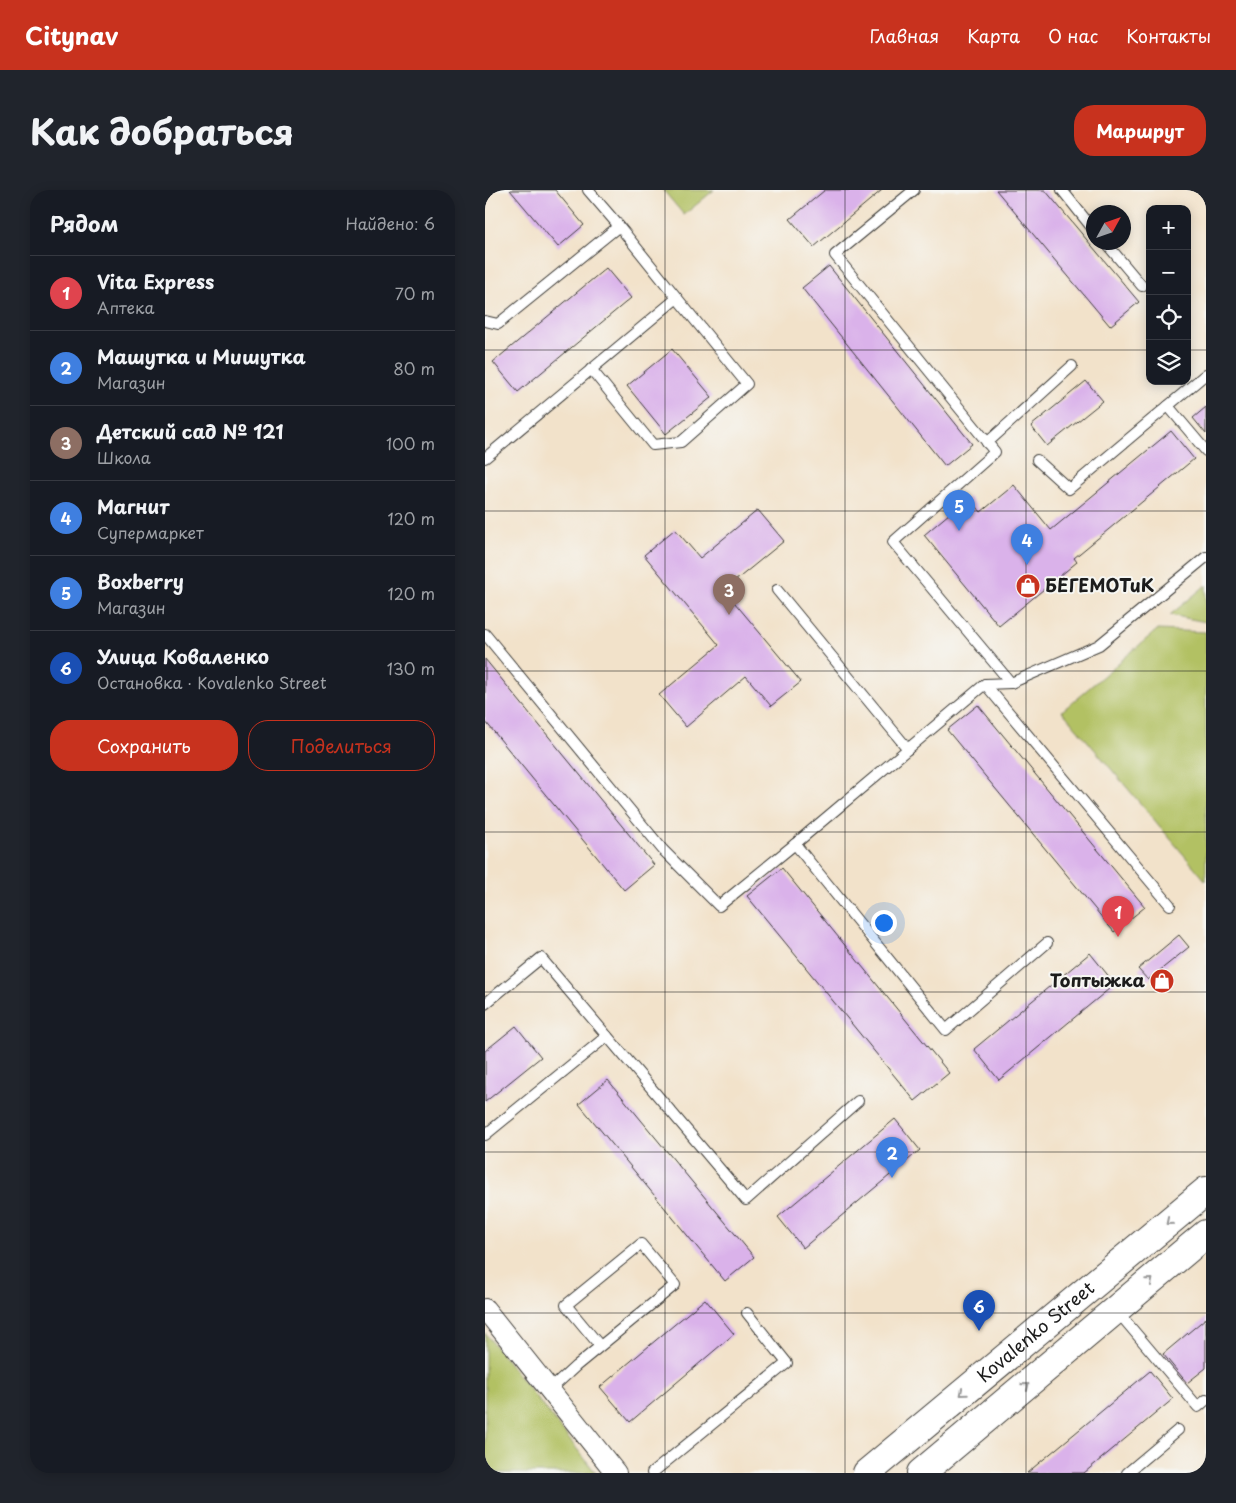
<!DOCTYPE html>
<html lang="ru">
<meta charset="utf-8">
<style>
body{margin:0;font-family:"Playpen Sans",sans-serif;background:#20242c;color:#f1f3f6}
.controls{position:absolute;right:15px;top:15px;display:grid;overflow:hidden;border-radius:10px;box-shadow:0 2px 12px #0003}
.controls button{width:45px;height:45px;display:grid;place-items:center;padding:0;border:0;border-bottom:1px solid #363941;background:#171b24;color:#f1f3f6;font:25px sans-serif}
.compass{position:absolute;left:601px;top:15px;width:45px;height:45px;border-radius:50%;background:#171b24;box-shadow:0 2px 12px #0003;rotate:50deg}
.you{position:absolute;left:398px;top:732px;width:18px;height:18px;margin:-12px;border:4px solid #fff;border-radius:50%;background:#1a73e8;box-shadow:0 0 0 8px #1a73e833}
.badge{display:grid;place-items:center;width:32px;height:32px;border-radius:50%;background:#c8321e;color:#fff;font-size:16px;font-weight:700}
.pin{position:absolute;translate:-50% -41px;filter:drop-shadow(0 1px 2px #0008)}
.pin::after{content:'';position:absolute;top:26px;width:18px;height:15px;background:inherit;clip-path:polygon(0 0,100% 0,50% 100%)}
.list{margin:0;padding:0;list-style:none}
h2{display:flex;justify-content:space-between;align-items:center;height:65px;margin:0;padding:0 20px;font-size:21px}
h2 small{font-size:16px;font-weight:400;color:#9ea1a6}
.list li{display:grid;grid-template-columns:32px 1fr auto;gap:15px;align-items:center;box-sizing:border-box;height:75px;padding:0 20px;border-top:1px solid #363941}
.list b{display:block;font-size:19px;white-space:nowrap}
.list p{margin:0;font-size:16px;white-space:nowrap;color:#9ea1a6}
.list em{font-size:16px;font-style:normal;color:#9ea1a6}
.actions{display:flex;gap:10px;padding:15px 20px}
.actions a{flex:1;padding:11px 0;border:1px solid #c8321e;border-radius:20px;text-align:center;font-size:18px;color:#c8321e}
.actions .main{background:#c8321e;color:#fff}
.icon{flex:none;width:28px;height:28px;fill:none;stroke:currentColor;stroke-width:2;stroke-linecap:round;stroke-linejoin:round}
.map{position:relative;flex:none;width:721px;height:1283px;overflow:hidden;border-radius:20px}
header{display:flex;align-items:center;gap:30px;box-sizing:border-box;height:70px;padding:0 25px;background:#c8321e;color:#fff}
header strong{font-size:24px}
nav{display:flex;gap:28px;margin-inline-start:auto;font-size:18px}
.intro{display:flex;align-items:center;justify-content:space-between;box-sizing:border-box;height:120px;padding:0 30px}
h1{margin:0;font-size:35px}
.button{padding:12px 22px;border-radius:20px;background:#c8321e;color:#fff;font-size:18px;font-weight:700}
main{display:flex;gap:30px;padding:0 30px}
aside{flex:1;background:#171b24;border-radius:20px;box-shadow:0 2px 12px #0003}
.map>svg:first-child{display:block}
.green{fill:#b2c164;stroke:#676e40}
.building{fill:#dab2ea}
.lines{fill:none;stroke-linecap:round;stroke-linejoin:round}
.service-casing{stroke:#3c3a36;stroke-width:12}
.minor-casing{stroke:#3c3a36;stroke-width:22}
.secondary-casing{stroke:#3c3a36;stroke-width:30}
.service{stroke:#fff;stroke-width:10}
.minor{stroke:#fff;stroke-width:20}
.secondary{stroke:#fff;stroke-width:28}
.oneway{stroke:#999}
.grid{fill:none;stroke:#1c1c1c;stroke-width:1;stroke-opacity:0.55}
.labels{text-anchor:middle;stroke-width:4;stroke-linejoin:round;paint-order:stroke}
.poi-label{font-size:18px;font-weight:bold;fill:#1c1c1c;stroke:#f6f6f2;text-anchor:start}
.street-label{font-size:18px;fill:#1c1c1c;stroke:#f6f6f2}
</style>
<header>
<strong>Citynav</strong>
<nav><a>Главная</a><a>Карта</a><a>О нас</a><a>Контакты</a></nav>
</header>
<div class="intro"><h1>Как добраться</h1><a class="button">Маршрут</a></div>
<main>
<aside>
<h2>Рядом<small>Найдено: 6</small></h2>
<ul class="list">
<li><span class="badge" style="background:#e0444e">1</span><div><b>Vita Express</b><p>Аптека</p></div><em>70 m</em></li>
<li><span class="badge" style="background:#3f7fe0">2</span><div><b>Машутка и Мишутка</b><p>Магазин</p></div><em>80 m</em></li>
<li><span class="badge" style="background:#8d6e63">3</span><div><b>Детский сад № 121</b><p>Школа</p></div><em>100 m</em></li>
<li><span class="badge" style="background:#3f7fe0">4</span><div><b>Магнит</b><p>Супермаркет</p></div><em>120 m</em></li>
<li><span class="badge" style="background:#3f7fe0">5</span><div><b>Boxberry</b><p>Магазин</p></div><em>120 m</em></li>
<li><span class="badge" style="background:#1a4fb4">6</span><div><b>Улица Коваленко</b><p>Остановка · Kovalenko Street</p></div><em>130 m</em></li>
</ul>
<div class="actions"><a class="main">Сохранить</a><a>Поделиться</a></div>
</aside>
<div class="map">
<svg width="721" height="1283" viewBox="0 0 721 1283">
<rect width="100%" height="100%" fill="#f6f6f2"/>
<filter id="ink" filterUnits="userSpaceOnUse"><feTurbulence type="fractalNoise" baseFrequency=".02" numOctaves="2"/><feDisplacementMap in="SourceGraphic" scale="10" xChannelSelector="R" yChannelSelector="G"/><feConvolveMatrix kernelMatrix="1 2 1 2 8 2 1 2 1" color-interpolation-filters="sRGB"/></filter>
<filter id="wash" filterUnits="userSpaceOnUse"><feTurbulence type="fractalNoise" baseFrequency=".0096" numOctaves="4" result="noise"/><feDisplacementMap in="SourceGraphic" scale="20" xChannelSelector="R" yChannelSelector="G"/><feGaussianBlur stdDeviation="1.12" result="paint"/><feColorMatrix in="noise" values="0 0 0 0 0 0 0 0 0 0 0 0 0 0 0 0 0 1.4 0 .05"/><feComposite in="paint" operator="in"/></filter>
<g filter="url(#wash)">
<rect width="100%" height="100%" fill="#f2e2ca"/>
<g class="green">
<polygon points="178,0 229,0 199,25"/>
<polygon points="721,395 721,432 685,425"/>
<polygon points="672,440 721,442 721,691 577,521"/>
<polygon points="0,1143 111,1283 0,1283"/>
</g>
<g id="blocks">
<g class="building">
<polygon points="25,0 70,0 99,35 73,57"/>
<polygon points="340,0 397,0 329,57 305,29"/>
<polygon points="511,0 560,0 654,112 625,136"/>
<polygon points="344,76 487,254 460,276 317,98"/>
<polygon points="121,78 146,108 33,202 8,172"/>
<polygon points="187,159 227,207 181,244 142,196"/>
<polygon points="601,191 618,211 562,256 546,236"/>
<polygon points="721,217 721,244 708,228"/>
<polygon points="686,241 709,269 589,368 592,372 514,436 439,345 484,307 496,322 529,295 566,340"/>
<polygon points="273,320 299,351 239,400 316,492 286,516 261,486 201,537 174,505 234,455 159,365 190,339 215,368"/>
<polygon points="0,469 169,675 139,700 0,531"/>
<polygon points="493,515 660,717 629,742 462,540"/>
<polygon points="297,678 464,883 430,911 262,706"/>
<polygon points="694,745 704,757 663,790 653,779"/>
<polygon points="605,763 630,794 514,890 489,859"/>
<polygon points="31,836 56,867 0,912 0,861"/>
<polygon points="123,890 269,1067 240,1091 94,914"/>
<polygon points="410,929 435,960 318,1058 293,1027"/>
<polygon points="220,1109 249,1144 145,1232 115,1197"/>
<polygon points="721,1128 721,1178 702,1193 678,1164"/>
<polygon points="665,1181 688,1209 599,1283 542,1283"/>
</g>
</g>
</g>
<g filter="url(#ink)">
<use href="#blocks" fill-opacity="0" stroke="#3c3a36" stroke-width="1"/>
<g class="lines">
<defs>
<g id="service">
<polyline points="429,0 350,65 510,262 408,352 526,493"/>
<polyline points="577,0 608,39"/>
<polyline points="620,52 657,96"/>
<polyline points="0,131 13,134 134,36 103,0"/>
<polyline points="106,179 168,255 196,252 262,194 192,108"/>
<polyline points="683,216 721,261"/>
<polyline points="502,253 587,176"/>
<polyline points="0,268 192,108 134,36"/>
<polyline points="552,270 584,299 721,184"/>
<polyline points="292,400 423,559"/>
<polyline points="0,444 178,660 234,716 310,654 500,494 526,493 614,455 721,367"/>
<polyline points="500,494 685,715"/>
<polyline points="310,654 461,840 562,753"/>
<polyline points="0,814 56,768 261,1010 373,911"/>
<polyline points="0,945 122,846"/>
<polyline points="632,1121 713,1217 721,1210"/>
<polyline points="65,1200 91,1176 190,1095 156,1054 81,1115 115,1156"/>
<polyline points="167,1283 302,1173 262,1123"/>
<polyline points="642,1283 693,1240"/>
</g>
<polyline id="minor" points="0,1119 131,1283"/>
<g id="secondary">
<path id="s1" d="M382 1283 721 1001"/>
<polyline points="436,1283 721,1044"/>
</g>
</defs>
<use href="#service" class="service-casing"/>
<use href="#minor" class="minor-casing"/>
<use href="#secondary" class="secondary-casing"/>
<use href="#service" class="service"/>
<use href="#minor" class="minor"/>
<use href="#secondary" class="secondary"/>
</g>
<defs><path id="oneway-chevron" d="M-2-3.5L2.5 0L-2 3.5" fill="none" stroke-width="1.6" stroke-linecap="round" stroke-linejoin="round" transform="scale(1.25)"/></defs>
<g class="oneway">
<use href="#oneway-chevron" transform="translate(684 1032) rotate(140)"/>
<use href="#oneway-chevron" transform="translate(665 1091) rotate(-40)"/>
<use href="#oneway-chevron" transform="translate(541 1196) rotate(-40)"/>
<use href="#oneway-chevron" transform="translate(478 1203) rotate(140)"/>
</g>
</g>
<path class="grid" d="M180 0V1283M360 0V1283M541 0V1283M0 160H665M702 160H721M0 321H721M0 481H721M0 642H721M0 802H721M0 962H721M0 1123H721"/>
<defs>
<symbol id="shop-disc" viewBox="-11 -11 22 22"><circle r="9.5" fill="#c8321e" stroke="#f6f6f2"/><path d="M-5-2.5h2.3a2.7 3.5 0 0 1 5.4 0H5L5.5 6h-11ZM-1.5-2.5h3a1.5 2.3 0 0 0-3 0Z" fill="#fff"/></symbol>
</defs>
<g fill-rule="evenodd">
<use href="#shop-disc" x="529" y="382" width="28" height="28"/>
<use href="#shop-disc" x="663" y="777" width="28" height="28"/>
</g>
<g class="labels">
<g class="poi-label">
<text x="560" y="402">БЕГЕМОТиК</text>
<text x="660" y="797" text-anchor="end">Топтыжка</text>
</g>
<g class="street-label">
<text dy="6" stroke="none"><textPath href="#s1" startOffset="220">Kovalenko Street</textPath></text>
</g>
</g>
</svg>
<div class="controls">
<button>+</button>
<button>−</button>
<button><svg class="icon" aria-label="locate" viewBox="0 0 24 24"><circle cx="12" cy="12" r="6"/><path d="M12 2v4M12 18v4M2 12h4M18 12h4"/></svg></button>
<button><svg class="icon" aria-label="layers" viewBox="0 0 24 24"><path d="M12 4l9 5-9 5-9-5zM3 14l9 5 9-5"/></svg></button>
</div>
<svg class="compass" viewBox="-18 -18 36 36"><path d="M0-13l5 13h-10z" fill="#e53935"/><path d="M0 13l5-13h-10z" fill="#9ea1a6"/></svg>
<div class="you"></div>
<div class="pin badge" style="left:633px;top:747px;background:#e0444e">1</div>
<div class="pin badge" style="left:407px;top:988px;background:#3f7fe0">2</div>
<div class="pin badge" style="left:244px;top:425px;background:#8d6e63">3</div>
<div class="pin badge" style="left:542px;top:375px;background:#3f7fe0">4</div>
<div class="pin badge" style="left:474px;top:341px;background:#3f7fe0">5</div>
<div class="pin badge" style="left:494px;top:1141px;background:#1a4fb4">6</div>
</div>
</main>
